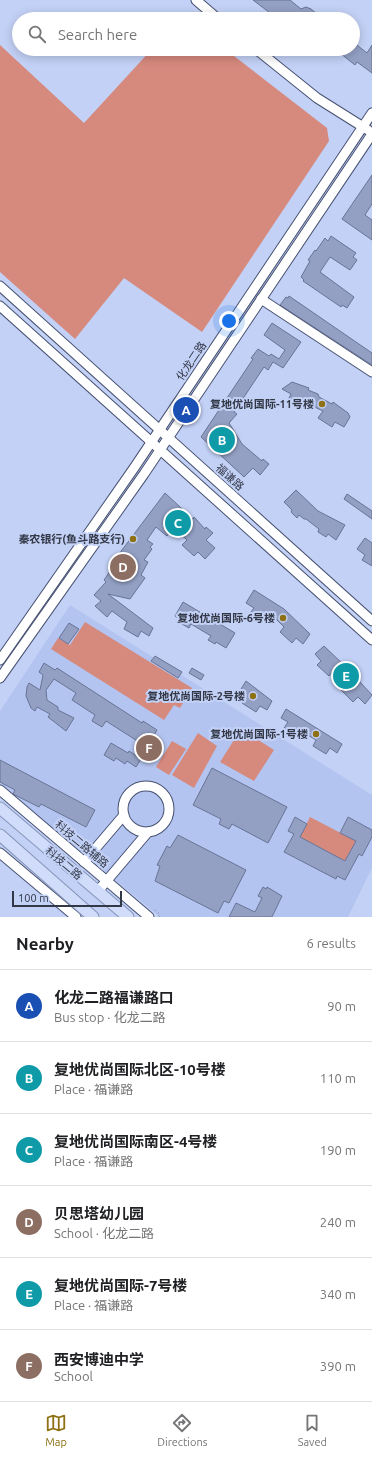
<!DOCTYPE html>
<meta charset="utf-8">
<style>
body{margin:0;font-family:Ubuntu,"Noto Sans SC",sans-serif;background:#f6f6f6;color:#202124}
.scale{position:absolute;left:12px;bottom:10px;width:110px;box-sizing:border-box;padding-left:4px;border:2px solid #333847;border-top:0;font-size:11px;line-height:14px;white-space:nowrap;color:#333847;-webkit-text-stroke:3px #c3d1f6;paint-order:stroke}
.you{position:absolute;left:229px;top:321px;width:14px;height:14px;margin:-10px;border:3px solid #fff;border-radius:50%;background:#1a73e8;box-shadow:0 0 0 6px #1a73e833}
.badge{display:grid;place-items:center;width:26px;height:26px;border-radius:50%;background:#8e7114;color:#fff;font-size:13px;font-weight:700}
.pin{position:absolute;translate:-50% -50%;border:2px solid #fff;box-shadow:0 1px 4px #0006}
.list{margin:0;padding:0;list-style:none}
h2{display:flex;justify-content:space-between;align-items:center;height:52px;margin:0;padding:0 16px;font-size:17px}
h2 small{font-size:13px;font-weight:400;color:#757577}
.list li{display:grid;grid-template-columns:26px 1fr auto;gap:12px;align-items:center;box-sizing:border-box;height:72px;padding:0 16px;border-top:1px solid #e0e0e0}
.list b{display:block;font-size:15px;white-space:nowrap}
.list p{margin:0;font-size:13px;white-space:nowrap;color:#757577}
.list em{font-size:13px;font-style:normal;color:#757577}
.icon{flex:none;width:22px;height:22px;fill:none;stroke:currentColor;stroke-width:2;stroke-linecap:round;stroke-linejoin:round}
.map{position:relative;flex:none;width:372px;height:917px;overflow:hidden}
.search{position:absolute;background:#fff;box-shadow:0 2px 10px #0003;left:12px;right:12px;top:12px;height:44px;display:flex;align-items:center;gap:10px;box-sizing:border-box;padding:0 14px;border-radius:22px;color:#757577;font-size:15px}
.sheet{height:484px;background:#fff}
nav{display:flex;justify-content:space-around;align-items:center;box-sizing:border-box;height:56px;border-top:1px solid #e0e0e0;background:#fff;font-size:11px;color:#757577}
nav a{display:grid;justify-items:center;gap:2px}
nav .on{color:#8e7114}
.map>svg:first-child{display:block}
.built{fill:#b4c4f0}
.green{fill:#d6897d}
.building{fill:#93a0c4;stroke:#687496}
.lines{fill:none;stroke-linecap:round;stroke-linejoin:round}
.minor-casing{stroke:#475272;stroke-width:11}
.major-casing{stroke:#8593b9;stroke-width:13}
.path{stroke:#8a95b1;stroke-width:1.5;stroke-dasharray:1 3;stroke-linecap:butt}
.minor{stroke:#fff;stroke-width:9}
.major{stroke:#d0dcfa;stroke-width:11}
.poi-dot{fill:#8e7114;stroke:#c3d1f6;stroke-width:1.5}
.labels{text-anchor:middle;stroke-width:4;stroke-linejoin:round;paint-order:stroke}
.street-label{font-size:11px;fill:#333847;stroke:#c3d1f6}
.poi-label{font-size:11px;font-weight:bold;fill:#333847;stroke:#c3d1f6;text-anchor:end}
</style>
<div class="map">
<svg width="372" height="917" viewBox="0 0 372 917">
<rect width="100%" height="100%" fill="#c3d1f6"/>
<polygon class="built" points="70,605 372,795 372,868 348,917 160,917 0,785 0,711"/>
<g class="green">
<polygon points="0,45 84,123 152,49 225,49 327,128 329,141 202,332 124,278 75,339 0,272"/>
<polygon points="85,622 192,688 180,708 174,705 164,720 51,649 58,638 70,645"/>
<polygon points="241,729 274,750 254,781 220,762"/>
<polygon points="198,733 217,746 194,788 172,775"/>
<polygon points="172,741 186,749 169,775 156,767"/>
<polygon points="310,817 356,841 345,861 300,837"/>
</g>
<g class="building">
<polygon points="253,0 290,0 301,9 306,7 311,9 323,19 301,19 296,15 292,19 278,19"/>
<polygon points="353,42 367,53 372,45 372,73 357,62 355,65 335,49 353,49"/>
<polygon points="372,175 372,204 365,215 372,220 372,240 342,219"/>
<polygon points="331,236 356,253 353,257 357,260 350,270 330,257 320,272 354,297 347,308 342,305 341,307 303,281 304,280 301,277 310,261 308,260 315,250 316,251 325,238 328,241"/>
<polygon points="289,296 372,353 372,365 280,305 286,297 288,298"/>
<polygon points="272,323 301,342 283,368 273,362 268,370 264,367 234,412 237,414 229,423 242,444 262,461 263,459 269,464 260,475 253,468 244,477 201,437 253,359 251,358 258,349 269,356 271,354 279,359 285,350 264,335"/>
<polygon points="292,382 309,388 308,390 318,394 319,397 332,404 333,402 348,413 350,417 344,427 335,422 332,427 318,418 323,411 306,403 303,408 288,400 291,394 282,389"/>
<polygon points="296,490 318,511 345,525 336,540 328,534 326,537 318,532 319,529 306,519 304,519 299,515 297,518 291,512 292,510 284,502"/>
<polygon points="165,493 193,519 194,517 205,529 206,527 213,533 206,540 215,548 205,559 198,552 194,556 182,545 187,540 179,533 172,529 167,536 156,527 147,540 153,544 150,547 152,549 144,560 148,562 141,575 145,578 130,599 108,594 153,628 149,636 141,631 138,637 124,629 127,622 112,611 107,617 95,606 101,601 94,595 106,582 104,580 121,555 119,554"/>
<polygon points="347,494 372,511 372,519 344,499"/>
<polygon points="365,538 372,543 372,566 362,560 365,555 357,549"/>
<polygon points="254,590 284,609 310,634 303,644 296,638 292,643 280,632 284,627 277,620 269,616 265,622 251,612 254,608 246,603"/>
<polygon points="183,602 235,633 226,648 216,642 215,644 208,640 211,636 191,624 189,628 182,624 183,621 175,616"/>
<polygon points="69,623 79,629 68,644 59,638"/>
<polygon points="324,646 347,668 372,695 365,704 358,697 353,702 341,690 347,685 333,671 329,676 317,665 321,661 315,654"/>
<polygon points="155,656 182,672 178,678 151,661"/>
<polygon points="44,663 55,670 57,668 142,723 143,721 157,730 148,745 140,740 139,742 106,721 102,727 92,721 95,715 72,700 76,693 54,679 46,690 47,700 58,707 58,710 74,718 66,731 48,717 50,714 37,707 35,711 31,708 26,696 27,687 29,683 40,690 43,675 39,672"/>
<polygon points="192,668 204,675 201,680 189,673"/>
<polygon points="246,681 272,701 267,710 260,706 256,712 242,703 245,698 238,694"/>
<polygon points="286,709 342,744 337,753 330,748 326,754 313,746 316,740 301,731 298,737 284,728 288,722 281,718"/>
<polygon points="111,743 128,753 129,751 141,759 136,767 127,761 125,764 116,758 114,761 104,755"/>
<polygon points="0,760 95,810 86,827 41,804 39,807 13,794 15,790 0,782"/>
<polygon points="212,768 287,807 268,843 232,824 229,829 219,824 221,819 193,805"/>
<polygon points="295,817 307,824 300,837 345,861 356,841 340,833 348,817 372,830 372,837 362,856 359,854 345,880 337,876 336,879 284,852 294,834 288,831"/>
<polygon points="178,835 246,870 229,903 224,901 218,913 155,881 160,866 157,865 167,846 170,848"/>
<polygon points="263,887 266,889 267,887 282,896 272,917 229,917 236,903 255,912 262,898 258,896"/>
</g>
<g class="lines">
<defs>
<g id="minor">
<polyline points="196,0 218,19"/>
<polyline points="256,49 317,98 368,130"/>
<polyline points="0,286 372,621"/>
<polyline points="261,299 372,372"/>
<polyline points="0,306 372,640"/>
<polyline points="0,660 134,468 372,113"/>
<polyline points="0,678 144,474 372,134"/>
<circle cx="146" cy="809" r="23"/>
<polyline points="0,790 149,917"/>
<polyline points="0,853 76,917"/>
<polyline points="84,862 124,815"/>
<polyline points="98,891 148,832"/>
</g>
<g id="major">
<polyline points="0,808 128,917"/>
<polyline points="0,835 93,917"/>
</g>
</defs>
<use href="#minor" class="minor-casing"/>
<use href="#major" class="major-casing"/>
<polyline class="path" points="155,910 160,915 158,917"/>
<use href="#minor" class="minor"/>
<use href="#major" class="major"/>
</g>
<g class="poi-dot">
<circle cx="322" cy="404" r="4"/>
<circle cx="133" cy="539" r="4"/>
<circle cx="283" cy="618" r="4"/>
<circle cx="253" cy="696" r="4"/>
<circle cx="316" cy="734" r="4"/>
</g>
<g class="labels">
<g class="street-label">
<text transform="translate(191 361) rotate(-56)" y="4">化龙二路</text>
<text transform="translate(230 477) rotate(42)" y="4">福谦路</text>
<text transform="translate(82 844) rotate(40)" y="4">科技二路辅路</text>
<text transform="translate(64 863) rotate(40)" y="4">科技二路</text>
</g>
<g class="poi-label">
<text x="314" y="408">复地优尚国际-11号楼</text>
<text x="125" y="543">秦农银行(鱼斗路支行)</text>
<text x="275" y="622">复地优尚国际-6号楼</text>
<text x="245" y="700">复地优尚国际-2号楼</text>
<text x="308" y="738">复地优尚国际-1号楼</text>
</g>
</g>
</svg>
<div class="scale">100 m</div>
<div class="you"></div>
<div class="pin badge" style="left:186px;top:410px;background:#1a4fb4">A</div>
<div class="pin badge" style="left:222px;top:440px;background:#0f9aa8">B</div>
<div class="pin badge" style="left:178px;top:523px;background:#0f9aa8">C</div>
<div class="pin badge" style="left:123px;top:567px;background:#8d6e63">D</div>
<div class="pin badge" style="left:346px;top:676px;background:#0f9aa8">E</div>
<div class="pin badge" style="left:149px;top:748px;background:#8d6e63">F</div>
<div class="search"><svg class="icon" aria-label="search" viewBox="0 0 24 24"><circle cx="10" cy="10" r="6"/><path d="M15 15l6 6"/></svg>Search here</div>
</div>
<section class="sheet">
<h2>Nearby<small>6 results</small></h2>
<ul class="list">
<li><span class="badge" style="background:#1a4fb4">A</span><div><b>化龙二路福谦路口</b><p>Bus stop · 化龙二路</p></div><em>90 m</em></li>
<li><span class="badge" style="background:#0f9aa8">B</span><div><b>复地优尚国际北区-10号楼</b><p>Place · 福谦路</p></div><em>110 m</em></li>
<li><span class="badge" style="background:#0f9aa8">C</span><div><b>复地优尚国际南区-4号楼</b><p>Place · 福谦路</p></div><em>190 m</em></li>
<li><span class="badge" style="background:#8d6e63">D</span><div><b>贝思塔幼儿园</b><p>School · 化龙二路</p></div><em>240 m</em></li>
<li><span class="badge" style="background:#0f9aa8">E</span><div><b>复地优尚国际-7号楼</b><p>Place · 福谦路</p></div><em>340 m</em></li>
<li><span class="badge" style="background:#8d6e63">F</span><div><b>西安博迪中学</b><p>School</p></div><em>390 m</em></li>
</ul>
</section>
<nav>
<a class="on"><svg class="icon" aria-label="map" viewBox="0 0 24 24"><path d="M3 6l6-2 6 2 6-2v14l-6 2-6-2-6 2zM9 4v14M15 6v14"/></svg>Map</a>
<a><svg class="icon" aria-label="directions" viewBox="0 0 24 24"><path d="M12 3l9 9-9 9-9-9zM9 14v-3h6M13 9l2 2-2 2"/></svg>Directions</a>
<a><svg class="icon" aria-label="saved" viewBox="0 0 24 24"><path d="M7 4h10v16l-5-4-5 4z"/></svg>Saved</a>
</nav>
